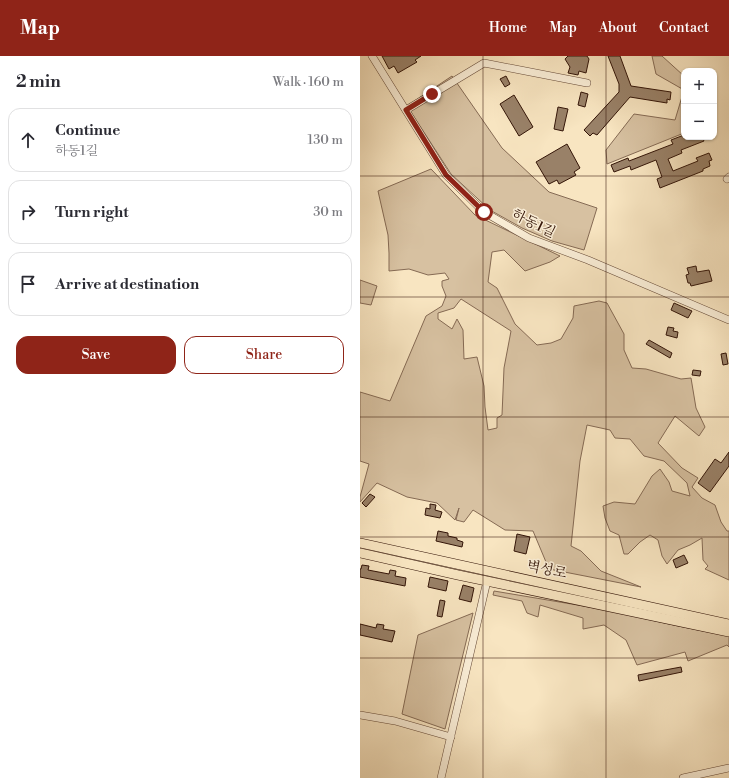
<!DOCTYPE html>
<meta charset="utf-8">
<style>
body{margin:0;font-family:"Libre Bodoni","Noto Serif KR",serif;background:#f7f7f7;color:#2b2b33}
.controls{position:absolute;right:12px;top:12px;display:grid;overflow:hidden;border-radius:8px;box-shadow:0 1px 3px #0004}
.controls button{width:36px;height:36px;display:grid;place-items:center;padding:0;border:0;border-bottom:1px solid #e1e1e2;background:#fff;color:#2b2b33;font:20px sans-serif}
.stop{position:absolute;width:12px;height:12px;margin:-9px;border:3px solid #8f2418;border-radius:50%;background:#fff}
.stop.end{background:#8f2418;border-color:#fff;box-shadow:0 1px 4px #0008}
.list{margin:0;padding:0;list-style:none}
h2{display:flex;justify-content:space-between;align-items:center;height:52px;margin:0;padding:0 16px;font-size:17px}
h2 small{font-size:13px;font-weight:400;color:#7c7c81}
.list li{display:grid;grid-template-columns:26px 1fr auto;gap:12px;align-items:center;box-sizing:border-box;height:64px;margin:0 8px 8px;padding:0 8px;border:1px solid #e1e1e2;border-radius:12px}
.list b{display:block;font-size:15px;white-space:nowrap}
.list p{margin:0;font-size:13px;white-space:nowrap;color:#7c7c81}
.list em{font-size:13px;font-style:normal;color:#7c7c81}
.actions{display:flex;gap:8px;padding:12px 16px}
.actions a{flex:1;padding:9px 0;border:1px solid #8f2418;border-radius:12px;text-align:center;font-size:14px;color:#8f2418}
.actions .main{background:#8f2418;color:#fff}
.icon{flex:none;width:22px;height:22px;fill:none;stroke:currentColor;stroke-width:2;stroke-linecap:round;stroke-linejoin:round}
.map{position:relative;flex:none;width:369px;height:722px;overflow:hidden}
header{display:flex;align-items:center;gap:24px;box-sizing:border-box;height:56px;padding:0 20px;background:#8f2418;color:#fff}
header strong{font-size:19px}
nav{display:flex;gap:22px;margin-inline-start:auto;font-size:14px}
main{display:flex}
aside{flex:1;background:#fff}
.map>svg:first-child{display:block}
.green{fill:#d7c1a1;stroke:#856a54;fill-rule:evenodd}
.building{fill:#998168;stroke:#331407}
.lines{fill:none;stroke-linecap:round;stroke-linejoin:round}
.minor-casing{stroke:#644836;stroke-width:8}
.major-casing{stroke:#331407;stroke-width:10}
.minor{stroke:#faeed7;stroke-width:7}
.major{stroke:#f8e5c1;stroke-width:9}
.route{stroke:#8f2418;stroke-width:5}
.grid{fill:none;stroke:#331407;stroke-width:1;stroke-opacity:0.55}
.labels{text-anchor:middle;stroke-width:3;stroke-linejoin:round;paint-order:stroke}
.street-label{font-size:14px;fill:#331407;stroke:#faeed7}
</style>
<header>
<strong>Map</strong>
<nav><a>Home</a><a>Map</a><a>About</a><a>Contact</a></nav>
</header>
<main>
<aside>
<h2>2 min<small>Walk · 160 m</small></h2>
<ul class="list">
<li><svg class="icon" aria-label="ahead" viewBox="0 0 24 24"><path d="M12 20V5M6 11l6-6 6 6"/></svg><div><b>Continue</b><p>하동1길</p></div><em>130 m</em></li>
<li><svg class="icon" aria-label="right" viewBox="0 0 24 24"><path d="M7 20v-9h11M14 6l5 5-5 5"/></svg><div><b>Turn right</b></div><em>30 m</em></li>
<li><svg class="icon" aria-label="arrive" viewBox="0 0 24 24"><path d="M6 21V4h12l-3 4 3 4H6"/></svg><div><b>Arrive at destination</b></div></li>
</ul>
<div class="actions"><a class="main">Save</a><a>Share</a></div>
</aside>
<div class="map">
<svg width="369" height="722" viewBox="0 0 369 722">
<rect width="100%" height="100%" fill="#f8e5c1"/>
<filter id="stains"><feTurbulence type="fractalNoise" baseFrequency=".005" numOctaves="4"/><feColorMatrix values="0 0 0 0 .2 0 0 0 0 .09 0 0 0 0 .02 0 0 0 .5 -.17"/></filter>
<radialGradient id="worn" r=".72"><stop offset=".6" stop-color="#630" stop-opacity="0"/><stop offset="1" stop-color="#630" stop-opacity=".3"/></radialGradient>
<g class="green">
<polygon points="292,0 302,0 324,20 324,34 296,18"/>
<polygon points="92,20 142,92 189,136 237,152 224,194 192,185 162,172 130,154 91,118 47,50"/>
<polygon points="324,34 324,77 247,108 246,94 274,58 315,64"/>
<path d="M71 113 115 159 200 200 190 206 165 215 144 194 132 196 128 226 137 232 155 268 177 289 191 287 201 283 213 262 214 250 239 245 247 247 264 278V294L272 312 286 313 321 323 331 322 336 352 345 371 339 380 315 360 298 387 322 412 338 422 332 431 342 442 355 449 361 466 367 475H369V524L345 513 348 510 343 504 342 482 330 489 318 494 307 508 302 500 298 484 290 479 280 486 268 498H264L259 479 250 475 245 462 243 450 254 446 275 448 292 420 300 413 309 426 312 435 330 440 327 427 304 405 284 400 270 383 255 382 250 374 227 369 220 405 211 490 221 495 241 515 281 531 184 512 186 506 173 475 145 474 113 454 104 466 96 464 99 452 95 464 77 447 47 441 17 427 0 446V441L9 408 0 405V336L30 345 66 260 82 250 86 240 82 230V225L89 223 85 217 68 219 49 213 29 215V197L28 179 18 135ZM101 243 151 275 144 312 142 359 137 362V372L128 374 125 351 124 330 117 301 104 303 103 274 97 263 92 273 78 263V257L94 252Z"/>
<polygon points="0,224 17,230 11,249 0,247"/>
<polygon points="134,535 247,554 318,570 369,580 369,591 367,589 328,605 325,596 277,609 266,584 244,569 223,573 223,562 180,549 178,561 167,557 162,545 133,539"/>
<polygon points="113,557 85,673 42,658 58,579"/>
</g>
<g class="building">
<polygon points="22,0 61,0 55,4 57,6 38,17 34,10 29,13"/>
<polygon points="208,0 227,0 229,3 226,17 219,15 218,19 208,17 210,11 205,3"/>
<polygon points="248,0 260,0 271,30 311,36 310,44 307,43 307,47 270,41 237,79 233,77 230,80 224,74 259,36 259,28"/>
<polygon points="146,20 150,28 145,31 140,23"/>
<polygon points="221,36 228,38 225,51 218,49"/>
<polygon points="154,39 173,71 159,80 140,48"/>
<polygon points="198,51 208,53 203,75 194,73"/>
<polygon points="324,79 324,81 342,81 344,85 321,94 322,97 308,103 313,115 338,105 336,102 349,97 352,104 349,105 350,110 343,113 343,115 300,132 297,123 302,121 296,104 271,114 270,110 254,116 251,109 268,102 269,105 313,88 311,84"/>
<polygon points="207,88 220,112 214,116 216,119 199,128 197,124 189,128 176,106"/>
<polygon points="336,210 337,216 349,214 352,225 331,230 330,227 328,227 326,219 329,218 327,212"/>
<polygon points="314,247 332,255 328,262 311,254"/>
<polygon points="308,271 314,272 313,275 318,276 317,282 306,279"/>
<polygon points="289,284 312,297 310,302 286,288"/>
<polygon points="366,297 368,308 363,309 361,298"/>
<polygon points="333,314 341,315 340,320 332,319"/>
<polygon points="369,396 369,410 350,436 338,427 355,403 361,407"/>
<polygon points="10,438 15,441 6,451 2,447"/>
<polygon points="70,448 76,449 75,454 82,456 80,462 65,459 66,452 70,453"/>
<polygon points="78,475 88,477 88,480 97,482 97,484 103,486 102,491 76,485"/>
<polygon points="157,478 170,481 166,498 154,495"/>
<polygon points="324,499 328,507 316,512 313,504"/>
<polygon points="2,509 9,510 8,514 29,518 30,514 36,515 35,520 46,522 45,530 0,521 0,513 1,513"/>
<polygon points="70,521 88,525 86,535 68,531"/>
<polygon points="103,529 114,532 111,546 99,543"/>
<polygon points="80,544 85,545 82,561 77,560"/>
<polygon points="0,568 16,572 17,568 24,569 23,573 35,575 32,586 0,579"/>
<polygon points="321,611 322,616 279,625 278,619"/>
</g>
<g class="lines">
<defs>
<g id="minor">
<polyline points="12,0 86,119 124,156 169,182 228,204 369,264"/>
<polyline points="46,54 124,7 227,27"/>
<polyline points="367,123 369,121"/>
<polyline points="0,659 35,665 91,681"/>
<polyline points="81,722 127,525"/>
<polyline points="323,722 369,712"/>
</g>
<g id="major">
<path d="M0 487C123 513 246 540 369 568"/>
<polyline points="0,497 98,519 369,576"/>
</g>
</defs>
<use href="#minor" class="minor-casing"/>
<use href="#major" class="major-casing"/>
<use href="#minor" class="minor"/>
<use href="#major" class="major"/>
</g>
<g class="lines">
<polyline class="route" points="72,38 46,54 86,119 124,156"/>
</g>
<path class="grid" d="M123 0V722M246 0V722M0 120H369M0 241H369M0 361H369M0 481H369M0 602H369"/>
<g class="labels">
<g class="street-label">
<text transform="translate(174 167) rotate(26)" y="5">하동1길</text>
<text transform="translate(187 513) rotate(12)" y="5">벽성로</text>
</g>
</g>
<rect width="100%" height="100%" filter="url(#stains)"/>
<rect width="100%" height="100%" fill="url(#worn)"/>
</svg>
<div class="controls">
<button>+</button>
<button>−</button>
</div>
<div class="stop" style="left:124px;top:156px"></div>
<div class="stop end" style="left:72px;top:38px"></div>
</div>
</main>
